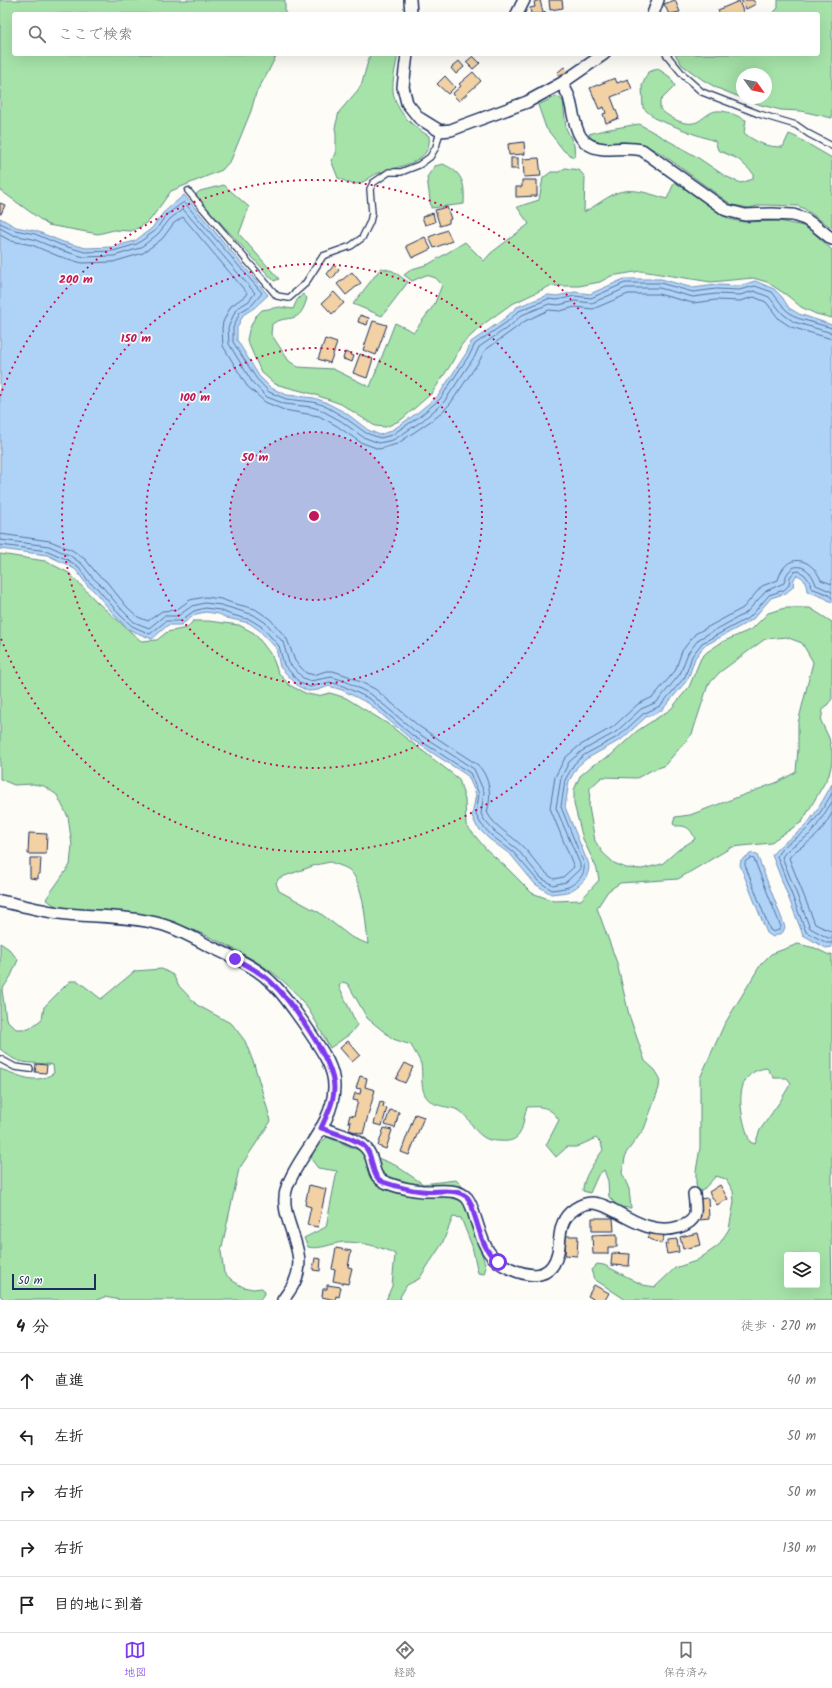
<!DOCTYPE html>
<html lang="ja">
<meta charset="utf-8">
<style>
body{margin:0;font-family:Kalam,"Klee One",sans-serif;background:#f6f6f6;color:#202124}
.controls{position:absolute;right:12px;bottom:12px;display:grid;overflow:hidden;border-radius:4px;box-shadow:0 4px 16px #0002}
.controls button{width:36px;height:36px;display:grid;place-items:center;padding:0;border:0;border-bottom:1px solid #e0e0e0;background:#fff;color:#202124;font:20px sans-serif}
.compass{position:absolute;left:736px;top:68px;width:36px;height:36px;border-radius:50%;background:#fff;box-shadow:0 4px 16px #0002;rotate:123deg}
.scale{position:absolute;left:12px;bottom:10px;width:84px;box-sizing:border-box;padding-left:4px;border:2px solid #1b2f5e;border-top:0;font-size:11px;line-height:14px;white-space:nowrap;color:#1b2f5e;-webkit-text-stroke:3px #fdfcf7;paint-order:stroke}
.stop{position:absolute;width:12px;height:12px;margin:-9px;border:3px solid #7c3aed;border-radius:50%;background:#fff}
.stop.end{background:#7c3aed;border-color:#fff;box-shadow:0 1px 4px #0008}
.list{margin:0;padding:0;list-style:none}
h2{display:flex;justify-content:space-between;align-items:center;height:52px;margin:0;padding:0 16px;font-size:17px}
h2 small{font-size:13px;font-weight:400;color:#757577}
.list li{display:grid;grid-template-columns:26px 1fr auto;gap:12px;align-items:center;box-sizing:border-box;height:56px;padding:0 16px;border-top:1px solid #e0e0e0}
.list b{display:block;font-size:15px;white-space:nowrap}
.list em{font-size:13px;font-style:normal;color:#757577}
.icon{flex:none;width:22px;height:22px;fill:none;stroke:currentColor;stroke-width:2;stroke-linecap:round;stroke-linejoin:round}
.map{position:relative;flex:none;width:832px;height:1300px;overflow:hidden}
.search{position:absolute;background:#fff;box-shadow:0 4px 16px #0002;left:12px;right:12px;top:12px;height:44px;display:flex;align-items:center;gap:10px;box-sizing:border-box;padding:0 14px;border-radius:4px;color:#757577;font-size:15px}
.sheet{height:332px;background:#fff}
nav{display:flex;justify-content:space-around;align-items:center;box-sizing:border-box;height:56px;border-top:1px solid #e0e0e0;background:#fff;font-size:11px;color:#757577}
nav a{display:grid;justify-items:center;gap:2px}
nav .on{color:#7c3aed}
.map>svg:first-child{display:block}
.green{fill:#a6e3a9;stroke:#608984;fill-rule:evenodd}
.water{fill:#afd3f7;stroke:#7491ba}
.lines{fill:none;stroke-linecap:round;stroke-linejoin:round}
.shore{stroke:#56719b;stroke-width:1}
.building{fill:#f2d1a4;stroke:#1b2f5e}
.lane-casing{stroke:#1b2f5e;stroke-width:8}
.street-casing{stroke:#1b2f5e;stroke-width:14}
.lane{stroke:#fdfcf7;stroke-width:5.5}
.street{stroke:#fdfcf7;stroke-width:11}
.route{stroke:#7c3aed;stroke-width:5}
.ring{fill:none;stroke:#c2185b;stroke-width:2;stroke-dasharray:2 4}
.centre{fill:#c2185b;stroke:#fdfcf7;stroke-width:2}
.ring-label{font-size:12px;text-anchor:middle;font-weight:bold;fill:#c2185b;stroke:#fdfcf7;stroke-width:3.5;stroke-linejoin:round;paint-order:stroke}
</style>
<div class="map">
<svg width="832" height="1300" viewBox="0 0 832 1300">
<rect width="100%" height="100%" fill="#fdfcf7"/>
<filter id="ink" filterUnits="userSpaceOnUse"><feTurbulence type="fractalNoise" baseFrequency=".025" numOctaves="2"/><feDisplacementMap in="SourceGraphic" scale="8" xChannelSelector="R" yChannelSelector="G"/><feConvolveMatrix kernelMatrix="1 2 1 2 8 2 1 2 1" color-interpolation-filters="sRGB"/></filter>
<g filter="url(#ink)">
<g class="green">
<polygon points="0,0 285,0 285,14 14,14 14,54 277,54 267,74 256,93 251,111 231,160 222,170 171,191 150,220 140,227 131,231 114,230 98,234 48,225 0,190"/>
<polygon points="778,0 832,0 832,118 801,111 781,110 761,105 742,98 766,98 766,74 742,74 742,98 717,88 703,80 682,65 675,54 818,54 818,14 772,14 778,8"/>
<path d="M370 54H398C396 66 392 80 393 91 396 112 412 126 429 136 433 165 395 166 376 174 368 178 362 185 353 184 348 183 343 180 338 178L331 160 336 154V134L335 128 339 112 358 90 362 83Z"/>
<path d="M658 69 670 77 675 86 660 101V109C669 117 684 127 697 122 703 119 709 112 716 111 727 110 737 116 746 120L744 133C757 143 766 147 783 147L789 134 796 137 832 158V228L803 208 798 206 762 205 749 208 732 205 662 154 642 144 623 142 599 143 591 138 589 134 604 130 639 124 697 157 725 176 741 183 753 179V173L738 159 718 150 715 141 694 134 656 119 643 108 642 86 648 72Z"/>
<polygon points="557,96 563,101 566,128 574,145 575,156 573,157 564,151 546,128 538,105"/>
<path d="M443 164C463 173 465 183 464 204L431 208 427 177 435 166Z"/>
<path d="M565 168 579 170 585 177 584 212C594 207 604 199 614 194 631 186 650 194 667 199L675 181 729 219 743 222 779 221 808 227 832 250V318L816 314 801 307 788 296 767 282 753 278 711 282 641 271 611 276 600 282 579 286H550L510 305 485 323 462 344 450 366 432 393 401 420 386 427 375 426 341 404 313 394 275 384 261 372 247 340 249 330 255 317 262 310 280 307 293 309 297 300 303 294 307 298C299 327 289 313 272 324L271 334 289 361 298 367 333 369 370 387 395 323 414 332 434 305 442 285 436 278 426 275 412 281 404 275 412 269 429 264 465 242 484 261 491 253 529 224 517 207 539 200 543 178 551 172H559Z"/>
<polygon points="224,185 249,207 239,234 279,279 274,281 195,195 200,191"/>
<polygon points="381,268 393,271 408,282 382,316 353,304"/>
<path d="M0 554 45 561 69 573 98 603 141 641 157 640 167 632 187 628 193 621H208L239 625 254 633 263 644 272 656 278 672 289 685 307 694 318 696 330 693 346 698 388 724 459 779 465 800 466 825 486 849 507 868 532 893 554 901 581 900 599 880 597 869 583 839 574 804V790L580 776 593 765 610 756 637 731 671 709 689 687 701 658 707 652 722 642 752 629 768 613 785 608H810L832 622V699L823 710 821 721 829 738 832 752V762L829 775 802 822 774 840 771 843 732 847 678 879 620 883 608 891 597 908 617 963 629 1015 645 1061 655 1070 660 1078 659 1088 644 1129 626 1153 622 1173 629 1189 631 1208 619 1207 609 1197 608 1181 604 1170 598 1175 590 1193 583 1191C582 1178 596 1160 603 1150L601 1143 596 1138 576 1147H567L556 1157 546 1145 559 1120C550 1107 543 1106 527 1107 521 1125 525 1144 499 1141 493 1141 487 1140 482 1136 473 1130 469 1117 460 1111 450 1105 433 1109 425 1095 420 1086 423 1073 421 1064 419 1058 414 1051 411 1045L393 1039 367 1018 348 984 343 982 339 986 357 1025 350 1034 330 1048C321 1032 313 1014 302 1001 287 981 265 966 243 954 202 931 163 916 115 911 92 908 64 916 46 899L70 865 72 845 68 817 57 795 44 786 33 784 14 785 0 779ZM786 637 802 643 813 662 798 723V749L796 772 778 782 690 815 675 817 673 824 676 826C687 825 691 829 695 839L678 850 662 864 642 869 626 868 614 863 603 853 595 841 589 807 590 788 602 777 637 778 652 770 664 766 692 734 708 685 720 672 765 639ZM330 862C335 864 343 866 348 869 364 880 366 926 368 944L351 937 320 913 279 891 276 883 279 878 316 865Z"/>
<path d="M0 943 9 949 18 960 11 976 2 990 6 1019 16 1029H29L42 1019 44 1007 70 981H78L101 999 135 971 162 969 173 975 179 986 197 1005 232 1024 245 1041 254 1064 271 1121 239 1169 221 1251 224 1273 233 1281 243 1287 253 1289 262 1288 265 1292 260 1300H121L104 1297 97 1300H4L0 1295V1069C20 1075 34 1086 54 1073L53 1065C40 1062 26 1065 14 1059 9 1056 4 1052 0 1049Z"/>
<path d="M798 944 815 948 829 955 832 954V1218L831 1223 832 1300H626L594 1279 591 1270 597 1264 604 1265 643 1285 655 1287 675 1268 696 1261 718 1246 729 1229 734 1202 733 1191 726 1179 716 1176 702 1191 698 1190 696 1185V1171L700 1148V1078L724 1025 761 964 771 954ZM767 1068 774 1078H787L791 1083 781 1100 760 1130 755 1144 750 1142C741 1118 729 1072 767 1068ZM787 1255H817V1285H787Z"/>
<path d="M327 1137 395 1165 423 1184 456 1180 465 1189 462 1199 468 1209 486 1267 484 1274 478 1273 472 1246 461 1218 453 1217 442 1244 419 1279 407 1285 400 1297 401 1300H386L392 1286 395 1254C380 1246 361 1242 344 1242 331 1243 321 1250 308 1247L304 1238 326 1227 337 1171 318 1168 311 1159 314 1149Z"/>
</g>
<g class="water">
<path d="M184 195 268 295 254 308 243 315 237 328V340L259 376 271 388 287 395 314 398 325 402 346 413 368 430 380 435 390 431 397 427 417 413 438 396 467 352 471 342 504 319 517 307 548 295 557 296 575 292 590 294 624 279H661L693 288 716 285 739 286 755 281 774 289 782 297 789 308 799 314 832 325V603L825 598 807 591C806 583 805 578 797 575L794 579 793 587 786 593 771 598 752 620 704 646 695 658 688 679 663 709 655 714 646 717 622 739 586 759 577 767 569 781 565 807 585 856C595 870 584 884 570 891 564 893 557 893 551 894L535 884 511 855 488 838 477 827 472 816 476 794 468 776 411 739 368 703 342 690 329 686 318 690 308 691 298 686 280 667 276 648 259 630 249 623 227 618 219 614 206 612 196 614 181 625H168L152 639 130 630 117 618 94 591 87 585 76 570 64 563 47 555 0 549V218L16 227 36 231 63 242 86 248 112 247 135 241 152 228 163 213Z"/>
<path d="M832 784V947L826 948 803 935 772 855C781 843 792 838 803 828 813 819 825 797 832 784Z"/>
<polygon points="752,853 757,855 785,927 783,932 773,937 767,933 740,865 741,860"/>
</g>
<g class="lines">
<g class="shore">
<polyline points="0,223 15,230 35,234 61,245 85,252 113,251 137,244 155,231 166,215 184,202 262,293 252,305 240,312 233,328 233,342 256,378 269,392 286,399 313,402 323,405 344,417 366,433 380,438 392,435 399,430 419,417 440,399 470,354 475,344 507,322 519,311 548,299 557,300 575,296 591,298 625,283 660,283 693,292 716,289 739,290 755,286 772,292 786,310 797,318 832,328"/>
<polyline points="0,228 13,235 33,239 60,250 84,257 114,256 140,248 158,234 170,219 183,209 255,293 249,301 236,309 228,328 229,344 252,382 267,397 285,404 312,407 321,410 341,421 363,437 379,443 393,440 401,435 422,421 444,402 475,356 479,347 510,326 522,315 549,304 559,305 575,301 592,303 626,288 659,288 693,297 716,294 740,295 754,291 769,297 783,314 794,322 832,333"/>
<polyline points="0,235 11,241 32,245 58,256 82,263 113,262 143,253 162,239 174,223 183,217 247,293 245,296 231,306 223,322 222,328 223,346 247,386 265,402 284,410 319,416 337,426 360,442 379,449 397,444 438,416 450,404 480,360 484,351 513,330 525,321 549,310 560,311 575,307 593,309 628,294 658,294 693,303 716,300 740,301 754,297 766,302 779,319 791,327 832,339"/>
<path d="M0 534 50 541 72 550 86 560 97 574 106 581 127 607 138 617 148 621 162 611 176 610 190 600 205 597 221 599 232 603 255 609 270 619 287 639 295 661 306 673 314 675 326 671H333L348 676 375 689 420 727 478 765C490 778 492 796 487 812 494 827 510 834 521 845 533 856 540 871 554 879L563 877 574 867 550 808 555 777 565 758 579 746 613 727 638 704 653 697 675 671 682 651 695 634 743 608 762 586 778 580C786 551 811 557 821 580L832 584"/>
<path d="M0 540 49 546 69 555 82 564 93 578 101 585 123 611 134 622 149 628 164 616H178L192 606 205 603 221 605 254 615 266 623 283 642 289 663 303 678 310 681 332 677 345 681 372 695 416 732 474 769 484 792 481 814 485 821 494 831 517 849 541 878 553 885 566 882 580 869V864L556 808 561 778 569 762 582 751 616 732 641 709 657 702 680 674 688 653 699 639 746 613 766 591 784 583C789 558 810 564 816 585L832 592"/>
<path d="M0 545 48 551 66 559 79 567 89 582 97 588 120 615 132 626 150 634 166 621H180L194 611 205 608 220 610 229 614 251 620 262 627 279 646 284 665 300 683 310 687 330 682 343 686 370 699 413 736 470 773 479 794 476 815 481 824 491 835 514 853 538 881 552 890C557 889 563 889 568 887 581 881 589 870 581 857L561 807 565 780 574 764 584 755 619 736 643 714 660 706 685 677 692 656 702 643 750 617 769 595 784 590 789 585 790 577 794 572 799 571 805 575 810 582 811 588 827 594 832 598"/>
<path d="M832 793C826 804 814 823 805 831 795 840 783 844 777 856L806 932 827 943H832"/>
<path d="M832 802C824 813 819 825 810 834 801 842 789 846 782 857L810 928 828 938H832"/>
<path d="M832 813C826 823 821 833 811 840 804 846 794 850 789 858L815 924 832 932"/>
<polygon points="751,858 754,859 781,927 780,929 774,932 770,930 745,865 745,862"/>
</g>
</g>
<g class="building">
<polygon points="540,0 543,13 546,12 546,14 531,14 530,8 535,7 534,2"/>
<polygon points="549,0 562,0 563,8 550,10"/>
<polygon points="675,0 680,12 669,14 664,4"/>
<polygon points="741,0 753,0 756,4 746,9"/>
<polygon points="739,1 744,14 720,14 718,10"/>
<polygon points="473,56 480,63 473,69 466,62"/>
<polygon points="459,61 464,67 456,74 451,68"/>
<polygon points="564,67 568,71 561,78 557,73"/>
<polygon points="473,72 481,81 459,101 452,94 461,86 459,84"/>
<polygon points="445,76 455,87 448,94 437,84"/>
<polygon points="615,78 617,83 628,79 632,89 611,97 619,118 606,123 603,114 606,113 604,107 599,109 590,88"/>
<polygon points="524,142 525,154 509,155 508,144"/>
<rect x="511" y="158" width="7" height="11"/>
<polygon points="539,158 541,176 524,177 523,159"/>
<polygon points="522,180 537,180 537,196 516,197 516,187 522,187"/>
<polygon points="0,203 5,205 1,214 0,214"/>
<polygon points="447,207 451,219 449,220 449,223 440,226 435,210"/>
<polygon points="433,213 435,222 425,225 422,217"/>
<polygon points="447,230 452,241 434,248 429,237"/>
<polygon points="425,237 431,249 412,258 406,246"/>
<polygon points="334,265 339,270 332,279 327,274"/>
<polygon points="352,272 361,283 346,295 337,284"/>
<polygon points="334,292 344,303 332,314 322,303"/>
<polygon points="360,315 369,318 367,325 358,322"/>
<polygon points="373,321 387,325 376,355 363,350"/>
<polygon points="325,339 337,343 330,363 318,359"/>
<polygon points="345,352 354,356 352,362 343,359"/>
<polygon points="360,354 373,359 367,378 353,373"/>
<polygon points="29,833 47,834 46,854 28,854"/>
<polygon points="30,858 41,858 40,874 38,874 38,879 30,878"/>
<polygon points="348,1041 360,1055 352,1062 340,1048"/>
<polygon points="405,1063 413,1067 405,1083 396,1079"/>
<polygon points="36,1064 47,1065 46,1073 35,1072"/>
<polygon points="360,1076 367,1078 365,1087 375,1090 363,1134 349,1130 351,1122 348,1122 350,1115 354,1116 358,1101 353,1100 355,1093 360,1094 361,1089 356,1088"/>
<polygon points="380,1102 384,1103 383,1107 387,1108 382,1126 374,1124"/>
<polygon points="390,1110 399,1112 395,1128 385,1125"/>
<polygon points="415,1114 424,1117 409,1155 401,1152"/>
<polygon points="384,1128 392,1130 386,1149 378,1146"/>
<polygon points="309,1185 326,1189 318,1227 307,1225 311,1207 305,1205"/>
<polygon points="720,1185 728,1199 717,1205 709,1192"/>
<polygon points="708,1198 709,1219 700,1220 698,1199"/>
<polygon points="592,1218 613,1218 614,1231 592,1231"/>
<polygon points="652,1230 664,1236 661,1244 648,1238"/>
<polygon points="698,1233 701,1245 683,1249 680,1237"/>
<polygon points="617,1234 617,1247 608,1247 608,1254 593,1254 592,1235"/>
<polygon points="566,1236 578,1236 577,1256 565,1255"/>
<polygon points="677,1239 679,1252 667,1254 665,1244 668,1244 668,1240"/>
<polygon points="336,1248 351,1251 348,1267 352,1268 348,1284 333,1281 335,1270 332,1269"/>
<polygon points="612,1253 630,1254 629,1266 611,1265"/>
<polygon points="315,1258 321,1259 320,1271 313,1270"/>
<polygon points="327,1285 341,1287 339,1297 336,1296 335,1300 322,1297 323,1289 327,1289"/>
<polygon points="594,1285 609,1293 605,1300 595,1300 588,1296"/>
</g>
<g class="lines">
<defs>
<g id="lane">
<polyline points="666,54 685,77 702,92 759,114 796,125 809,134 832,146"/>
<polyline points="188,191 277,296 289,298 305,284 323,256 351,246 362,238 370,222 372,213 370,189 373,183 389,172 401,172 419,165 430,157 436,147 440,131"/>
<polyline points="0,1059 15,1067 30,1069"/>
</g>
<g id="street">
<polyline points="410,0 411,14"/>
<polyline points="517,14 524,0"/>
<polyline points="653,14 658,0"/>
<polyline points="407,54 403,87 407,103 419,118 440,131 451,130 464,125 527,102 562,83 604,54"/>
<path d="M562 83C564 88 567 92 569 97 576 121 573 147 605 149 618 149 629 147 642 150L726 210 745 215 772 214 793 215 805 219 817 227 832 239"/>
<path d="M0 901C22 905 44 912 67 914 96 917 131 916 160 924 176 928 192 937 207 945 228 955 254 965 271 982 284 994 294 1010 305 1025 317 1044 335 1065 334 1088 333 1126 299 1153 287 1187 276 1218 310 1249 295 1281 292 1288 287 1294 283 1300"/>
<path d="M321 1128C332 1132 357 1138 365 1147 380 1163 365 1177 393 1185 402 1188 413 1190 423 1191 435 1192 457 1187 467 1198 471 1203 473 1210 475 1217 483 1241 485 1258 511 1269 532 1278 552 1279 558 1252 560 1243 559 1232 563 1223 567 1212 581 1203 592 1203 602 1203 608 1208 617 1212 636 1223 657 1234 679 1227 699 1221 696 1211 694 1194"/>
</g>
</defs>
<use href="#lane" class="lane-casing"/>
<use href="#street" class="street-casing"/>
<use href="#lane" class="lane"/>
<use href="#street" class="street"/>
</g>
</g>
<g class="lines" filter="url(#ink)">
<path class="route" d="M235 959C248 966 261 972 271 982 291 1001 334 1060 334 1088 334 1102 327 1115 321 1128 334 1133 352 1137 363 1145 375 1154 369 1176 383 1182 395 1186 409 1190 422 1191 435 1193 456 1187 467 1197 471 1201 473 1209 474 1214 480 1231 483 1251 498 1262"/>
</g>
<circle cx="314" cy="516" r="84" fill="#c2185b" fill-opacity=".12"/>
<g class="ring">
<circle cx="314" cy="516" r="84"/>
<circle cx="314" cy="516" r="168"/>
<circle cx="314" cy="516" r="252"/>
<path d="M0 396A336 336 0 1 1 0 636"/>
</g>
<circle cx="314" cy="516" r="6" class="centre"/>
<g class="ring-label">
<text x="76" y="283">200 m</text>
<text x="136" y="342">150 m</text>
<text x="195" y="401">100 m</text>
<text x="255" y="461">50 m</text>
</g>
</svg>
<div class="controls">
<button><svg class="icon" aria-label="layers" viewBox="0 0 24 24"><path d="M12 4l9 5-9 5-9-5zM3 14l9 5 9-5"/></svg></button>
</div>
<svg class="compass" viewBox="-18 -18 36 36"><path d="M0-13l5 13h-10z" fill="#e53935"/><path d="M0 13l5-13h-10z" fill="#757577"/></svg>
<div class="scale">50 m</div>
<div class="stop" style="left:498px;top:1262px"></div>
<div class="stop end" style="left:235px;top:959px"></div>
<div class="search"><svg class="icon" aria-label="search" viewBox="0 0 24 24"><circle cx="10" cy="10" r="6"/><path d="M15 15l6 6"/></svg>ここで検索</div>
</div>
<section class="sheet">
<h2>4 分<small>徒歩 · 270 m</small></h2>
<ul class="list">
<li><svg class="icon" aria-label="ahead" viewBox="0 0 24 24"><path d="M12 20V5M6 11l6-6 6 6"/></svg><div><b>直進</b></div><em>40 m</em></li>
<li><svg class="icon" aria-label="left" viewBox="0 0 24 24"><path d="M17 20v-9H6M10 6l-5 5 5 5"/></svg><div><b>左折</b></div><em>50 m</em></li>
<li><svg class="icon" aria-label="right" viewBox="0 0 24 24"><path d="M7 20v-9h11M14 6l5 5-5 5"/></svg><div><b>右折</b></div><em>50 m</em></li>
<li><svg class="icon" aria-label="right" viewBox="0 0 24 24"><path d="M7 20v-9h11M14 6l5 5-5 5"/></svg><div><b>右折</b></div><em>130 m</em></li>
<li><svg class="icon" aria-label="arrive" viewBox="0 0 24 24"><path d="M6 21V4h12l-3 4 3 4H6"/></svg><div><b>目的地に到着</b></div></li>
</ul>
</section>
<nav>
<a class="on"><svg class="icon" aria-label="map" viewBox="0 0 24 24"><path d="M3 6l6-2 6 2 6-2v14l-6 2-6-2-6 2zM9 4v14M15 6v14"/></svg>地図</a>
<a><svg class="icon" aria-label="directions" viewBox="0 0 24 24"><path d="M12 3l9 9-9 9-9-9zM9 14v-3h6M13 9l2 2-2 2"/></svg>経路</a>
<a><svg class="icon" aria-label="saved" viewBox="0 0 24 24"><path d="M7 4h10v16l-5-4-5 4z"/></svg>保存済み</a>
</nav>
